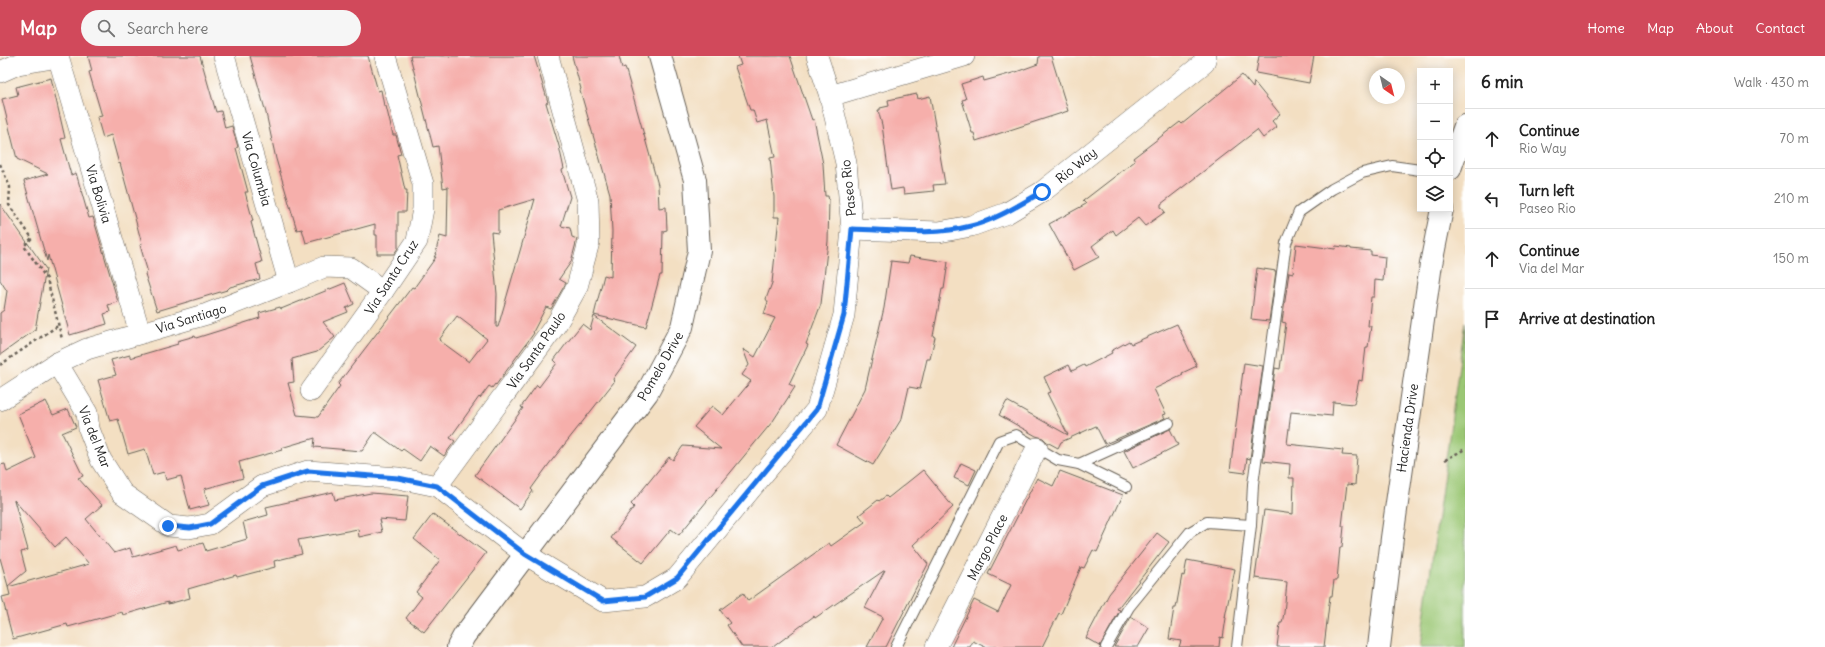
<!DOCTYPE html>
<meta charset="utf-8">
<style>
body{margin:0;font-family:Delius,sans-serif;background:#f6f6f6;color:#222}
.controls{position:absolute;right:12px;top:12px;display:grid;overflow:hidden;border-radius:0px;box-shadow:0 2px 10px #0003}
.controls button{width:36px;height:36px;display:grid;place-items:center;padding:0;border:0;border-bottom:1px solid #e0e0e0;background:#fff;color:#222;font:20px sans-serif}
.compass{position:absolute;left:1369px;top:12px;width:36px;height:36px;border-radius:50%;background:#fff;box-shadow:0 2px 10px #0003;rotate:145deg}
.stop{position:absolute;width:12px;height:12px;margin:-9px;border:3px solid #1a73e8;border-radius:50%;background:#fff}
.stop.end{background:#1a73e8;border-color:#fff;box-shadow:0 1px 4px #0008}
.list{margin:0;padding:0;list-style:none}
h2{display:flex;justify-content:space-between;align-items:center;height:52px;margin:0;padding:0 16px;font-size:17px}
h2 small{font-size:13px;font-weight:400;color:#767676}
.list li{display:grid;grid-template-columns:26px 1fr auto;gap:12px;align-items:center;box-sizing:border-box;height:60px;padding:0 16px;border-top:1px solid #e0e0e0}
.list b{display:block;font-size:15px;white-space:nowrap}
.list p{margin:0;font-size:13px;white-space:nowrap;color:#767676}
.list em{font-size:13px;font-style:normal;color:#767676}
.icon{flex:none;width:22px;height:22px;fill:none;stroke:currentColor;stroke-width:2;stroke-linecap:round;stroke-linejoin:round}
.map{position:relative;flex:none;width:1465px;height:591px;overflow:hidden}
header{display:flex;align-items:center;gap:24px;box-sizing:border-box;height:56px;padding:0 20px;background:#d1495b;color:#fff}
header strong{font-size:19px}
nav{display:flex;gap:22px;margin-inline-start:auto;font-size:14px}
.search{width:280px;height:36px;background:#f6f6f6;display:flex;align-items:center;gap:10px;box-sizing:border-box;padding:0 14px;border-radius:22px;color:#767676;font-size:15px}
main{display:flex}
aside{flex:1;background:#fff}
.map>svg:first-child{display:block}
.green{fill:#9bc775;stroke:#5c7248}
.building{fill:#f6afab;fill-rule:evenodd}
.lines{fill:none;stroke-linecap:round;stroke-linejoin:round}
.lane-casing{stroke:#676056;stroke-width:12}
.street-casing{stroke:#676056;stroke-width:22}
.secondary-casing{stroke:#676056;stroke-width:24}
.path{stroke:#676056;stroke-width:2.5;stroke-dasharray:3 3;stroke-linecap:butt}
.lane{stroke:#fff;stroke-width:10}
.street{stroke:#fff;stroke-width:21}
.secondary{stroke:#fff;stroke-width:22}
.route{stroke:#1a73e8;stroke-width:5}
.labels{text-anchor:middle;stroke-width:3;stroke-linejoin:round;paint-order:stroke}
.street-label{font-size:13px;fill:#1c1c1c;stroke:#fff}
</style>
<header>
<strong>Map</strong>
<div class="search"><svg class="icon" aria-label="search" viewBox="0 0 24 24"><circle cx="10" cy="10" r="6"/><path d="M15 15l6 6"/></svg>Search here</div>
<nav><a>Home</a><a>Map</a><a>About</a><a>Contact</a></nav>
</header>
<main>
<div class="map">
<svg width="1465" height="591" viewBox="0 0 1465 591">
<rect width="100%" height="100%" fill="#fff"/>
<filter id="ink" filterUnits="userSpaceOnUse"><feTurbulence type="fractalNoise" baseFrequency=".025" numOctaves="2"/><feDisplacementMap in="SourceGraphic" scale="8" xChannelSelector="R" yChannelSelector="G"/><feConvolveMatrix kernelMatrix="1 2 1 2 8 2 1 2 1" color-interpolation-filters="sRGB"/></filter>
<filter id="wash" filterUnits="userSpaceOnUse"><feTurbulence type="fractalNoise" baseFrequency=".012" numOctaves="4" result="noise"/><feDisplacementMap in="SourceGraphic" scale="16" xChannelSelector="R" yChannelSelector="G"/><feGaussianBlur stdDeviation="0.9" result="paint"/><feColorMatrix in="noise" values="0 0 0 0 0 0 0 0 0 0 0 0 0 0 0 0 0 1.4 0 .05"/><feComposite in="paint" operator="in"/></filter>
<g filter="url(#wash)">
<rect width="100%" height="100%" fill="#f3dfc2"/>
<polygon class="green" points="1465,266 1465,591 1420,591"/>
<g id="blocks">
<g class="building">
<polygon points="88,0 200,0 216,56 221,55 225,72 232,70 238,91 236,92 248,136 245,136 253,165 251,166 262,206 256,208 260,223 230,231 227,234 157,255 145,218 148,217 140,189 142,188 120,107 119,108 111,79 103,82 97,61 102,60 89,16 92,15"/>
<polygon points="250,0 368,0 378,35 381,34 384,50 386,50 393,79 396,79 401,98 397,99 405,134 407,134 406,156 398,156 398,192 394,198 377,198 377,179 375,179 375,168 306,187 302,173 297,174 276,103 266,57"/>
<path d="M410 0H534L548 46 546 47 559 90 564 113 562 114 570 141 561 170 570 172 572 181 577 183 571 206 559 223 566 227 551 253 546 251 533 276 534 277 496 329 495 328 492 332 489 330 480 342 479 341 450 382 455 385 444 400 430 390 420 405 403 393 401 395 375 376 362 395 314 391 315 382 281 392 282 394 239 406 243 422 204 433 209 449 190 454 181 420 166 424 164 416 153 419 145 393 128 398 118 363 110 365 98 324 116 319 111 304 130 299V302L178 288 177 285 195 280 196 282 260 262 259 257 280 251 281 253 345 227 354 248 346 252 348 256 323 266 335 281 317 296 292 303 294 326 288 327 297 359 318 361 340 330 338 328 412 231 414 232 436 201H434L436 198H435L440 180 447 182 448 131 443 132 438 90 433 91ZM535 143 498 271H496L497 238 491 176 498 177V154ZM457 260 487 283 469 306 439 284Z"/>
<polygon points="572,0 619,0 622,12 625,11 658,129 659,152 666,151 667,174 663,175 662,219 660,219 646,271 594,259 604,219 611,221 612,175 610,138 580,34 581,33"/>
<polygon points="738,0 790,0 812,64 814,63 823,108 825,140 828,140 829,145 828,185 821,248 806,288 808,289 789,328 795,331 773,365 679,479 671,473 643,507 611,482 634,451 631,448 669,401 673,404 683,390 721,393 694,371 712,350 723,359 751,325 742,319 749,309 743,293 755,301 775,262 764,258 768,246 766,243 772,227 779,161 774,161 774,141 770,102 775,101 767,64 757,67 753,54 750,54 735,11 741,9"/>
<polygon points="1039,0 1051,0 1068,55 976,85 974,77 972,77 962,44 966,43 961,28 983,21 984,25 1016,16 1038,8"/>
<polygon points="1259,0 1314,0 1309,27 1256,17"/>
<polygon points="1242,19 1253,32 1254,26 1280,58 1272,65 1277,71 1263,82 1257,74 1161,148 1161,151 1165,156 1145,170 1138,162 1116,179 1113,174 1092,190 1099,201 1074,214 1049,168 1086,148 1083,145 1135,105 1133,102 1180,66 1182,68"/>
<polygon points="51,22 65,82 61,83 71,119 76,117 89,162 93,161 118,246 108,249 110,256 104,258 107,268 70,279 48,199 47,205 24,125 48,118 17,103 2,43 18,39 16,31"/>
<polygon points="917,38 918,43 930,40 945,128 933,129 934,135 904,138 903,132 891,134 882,69 878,54 880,54 880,52 889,50 888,44"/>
<polygon points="0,148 46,213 35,274 0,299 0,257 4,254 7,235 0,224"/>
<polygon points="1296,188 1335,193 1336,190 1351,192 1351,193 1371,195 1371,199 1385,201 1383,225 1375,224 1374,241 1371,241 1368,270 1371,270 1368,291 1366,291 1362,325 1359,324 1354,348 1333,346 1332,360 1291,356 1287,388 1343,394 1342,399 1357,400 1355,429 1347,428 1342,470 1344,470 1342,491 1340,491 1337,524 1334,524 1332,540 1330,540 1324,591 1277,591 1280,567 1282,567 1284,557 1287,526 1255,522 1264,454 1293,458 1294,422 1289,422 1290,408 1263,405 1275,312 1280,313 1286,267 1282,266 1289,216 1293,217"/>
<polygon points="910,200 948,206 944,233 942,233 933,280 935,281 930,303 927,303 920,333 909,331 902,362 873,409 836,389 865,333 884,252 891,205 908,207"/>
<polygon points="1257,212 1276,215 1269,265 1251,263"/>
<polygon points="594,260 636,291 613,323 614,326 549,408 531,433 533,435 520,453 475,419 523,352 521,351 537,329 539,331 557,307 554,304 566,288 582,268 590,274"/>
<polygon points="1177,268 1197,310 1182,317 1183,319 1154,333 1166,358 1163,359 1165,362 1105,388 1096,370 1061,386 1058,392 1047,386 1043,382 1036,380 999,359 1007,345 1068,379 1047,337 1051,336 1044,321 1069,309 1072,315 1084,309 1085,311 1112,297 1111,295 1129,285 1131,288"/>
<polygon points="1244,307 1263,310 1250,403 1247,402 1245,417 1230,415"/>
<polygon points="46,345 53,359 68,353 76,371 62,377 83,420 78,422 102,449 86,463 114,497 130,492 133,501 176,489 178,494 203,487 206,495 247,483 243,466 268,459 266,451 333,436 335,444 371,437 408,440 405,465 379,463 382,476 359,481 358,473 298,484 302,498 274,505 275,511 237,521 236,519 188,533 190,542 168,548 168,546 123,559 122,556 68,571 67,568 13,583 2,541 10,539 8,531 89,508 66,481 55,491 14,444 28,494 21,496 26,515 8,530 0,502 0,409 5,408 7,416 36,402 18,358"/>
<polygon points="1170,373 1178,389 1133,412 1124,395"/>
<polygon points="961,407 976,414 969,429 954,422"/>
<polygon points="923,414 953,451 913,489 928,508 886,591 867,591 883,561 865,552 885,514 815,562 814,560 773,591 742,591 727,569 730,567 720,554 743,537 748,545 829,487 831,490 865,466 859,459 878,444 879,445 886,440 888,442"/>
<polygon points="1060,415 1123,439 1097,496 1093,494 1084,512 1081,511 1061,558 1059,557 1042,591 985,591 973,585 970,591 951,591 974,544 998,556 1011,529 988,518 1037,422 1053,430"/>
<polygon points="433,458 486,497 424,576 406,562 422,541 416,536 440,504 414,483"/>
<polygon points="1157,477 1169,486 1117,553 1120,554 1100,590 1086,582 1109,538"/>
<polygon points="1187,504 1235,513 1225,561 1226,562 1223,582 1220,581 1219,591 1179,591 1181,585 1169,583 1174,552 1176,552 1182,519 1184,520"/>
<polygon points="1131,561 1149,572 1138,591 1114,591"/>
</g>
</g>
</g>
<g filter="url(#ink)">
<use href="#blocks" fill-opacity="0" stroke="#676056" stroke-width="1"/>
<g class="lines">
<defs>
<g id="lane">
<polyline points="1079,408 1169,367"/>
<polyline points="896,591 999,385 1016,379 1058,404 1079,408 1126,431"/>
<polyline points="1106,591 1129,551 1190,476 1207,466 1251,469"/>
<polyline points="1237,591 1251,469 1253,428 1286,187 1299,156 1332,133 1362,117 1392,110 1420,114"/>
</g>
<g id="street">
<polyline points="58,0 140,277"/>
<polyline points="224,0 289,226"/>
<polyline points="0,16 18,8 58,1"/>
<polyline points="830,40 964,0"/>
<polyline points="852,173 939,176 971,170 1007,157 1042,136 1204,7 1206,0"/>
<polyline points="57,307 87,357 89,373 101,404 122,437 169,470 189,472 210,468 262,430 308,415 398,422 437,430 525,498 603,545 645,541 677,522 817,353 844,259 852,173 846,107 830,40 817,0"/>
<polyline points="311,335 383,235 417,185 423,153 423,128 385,0"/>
<polyline points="0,344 57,307 87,293 207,258 289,226 324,211 351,212 383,235"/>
<polyline points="437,430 557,267 577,231 589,186 588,145 548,0"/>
<polyline points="936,591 1037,392"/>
</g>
<g id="secondary">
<polyline points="1450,113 1465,70"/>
<polyline points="458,591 464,580 647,337 682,271 699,195 695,124 660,0"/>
<polyline points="1379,591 1392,482 1431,208 1442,153"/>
</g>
</defs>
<use href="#lane" class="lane-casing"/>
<use href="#street" class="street-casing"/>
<use href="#secondary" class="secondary-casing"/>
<g class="path">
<polyline points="0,108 10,131 9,149 32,182 24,190 47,223 62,283"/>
<polyline points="0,309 59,269"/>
<polyline points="1445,404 1465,393"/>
</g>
<use href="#lane" class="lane"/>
<use href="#street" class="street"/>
<use href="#secondary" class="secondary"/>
</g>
</g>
<g class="lines" filter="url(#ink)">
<path class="route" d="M168 470 190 472 210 468 262 430 308 415 398 422 437 430 525 498 603 545 645 541 677 522 817 353 844 259 852 173C891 174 933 180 971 170 996 164 1019 149 1042 136"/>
</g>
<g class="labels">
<g class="street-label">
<text transform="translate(1076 109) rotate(-39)" y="5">Rio Way</text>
<text transform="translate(257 113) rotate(74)" y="5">Via Columbia</text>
<text transform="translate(848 132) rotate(-96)" y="5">Paseo Rio</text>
<text transform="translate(99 138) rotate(73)" y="5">Via Bolivia</text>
<text transform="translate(391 221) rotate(-57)" y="5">Via Santa Cruz</text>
<text transform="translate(191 262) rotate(-17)" y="5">Via Santiago</text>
<text transform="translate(536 294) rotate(-55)" y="5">Via Santa Paulo</text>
<text transform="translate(660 310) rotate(-60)" y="5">Pomelo Drive</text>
<text transform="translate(1407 372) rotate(-82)" y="5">Hacienda Drive</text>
<text transform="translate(95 381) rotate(68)" y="5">Via del Mar</text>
<text transform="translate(987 491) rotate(-63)" y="5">Margo Place</text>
</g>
</g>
</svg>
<div class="controls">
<button>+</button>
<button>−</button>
<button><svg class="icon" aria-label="locate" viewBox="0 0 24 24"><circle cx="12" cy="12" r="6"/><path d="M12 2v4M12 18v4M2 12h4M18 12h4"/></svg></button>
<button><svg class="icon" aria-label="layers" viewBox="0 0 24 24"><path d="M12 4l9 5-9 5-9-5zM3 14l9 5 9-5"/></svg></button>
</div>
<svg class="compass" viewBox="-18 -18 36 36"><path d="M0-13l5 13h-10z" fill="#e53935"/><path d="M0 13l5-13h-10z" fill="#767676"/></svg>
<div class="stop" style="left:1042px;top:136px"></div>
<div class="stop end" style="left:168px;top:470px"></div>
</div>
<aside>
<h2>6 min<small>Walk · 430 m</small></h2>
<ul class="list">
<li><svg class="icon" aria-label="ahead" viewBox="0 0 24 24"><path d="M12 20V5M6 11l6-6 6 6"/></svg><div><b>Continue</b><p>Rio Way</p></div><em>70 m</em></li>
<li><svg class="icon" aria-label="left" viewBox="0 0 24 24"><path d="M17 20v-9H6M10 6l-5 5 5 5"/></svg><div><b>Turn left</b><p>Paseo Rio</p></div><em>210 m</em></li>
<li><svg class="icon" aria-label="ahead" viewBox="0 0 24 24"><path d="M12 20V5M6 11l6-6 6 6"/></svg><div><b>Continue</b><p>Via del Mar</p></div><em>150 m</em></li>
<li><svg class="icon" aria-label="arrive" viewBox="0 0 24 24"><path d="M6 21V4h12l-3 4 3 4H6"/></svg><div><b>Arrive at destination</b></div></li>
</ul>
</aside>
</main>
